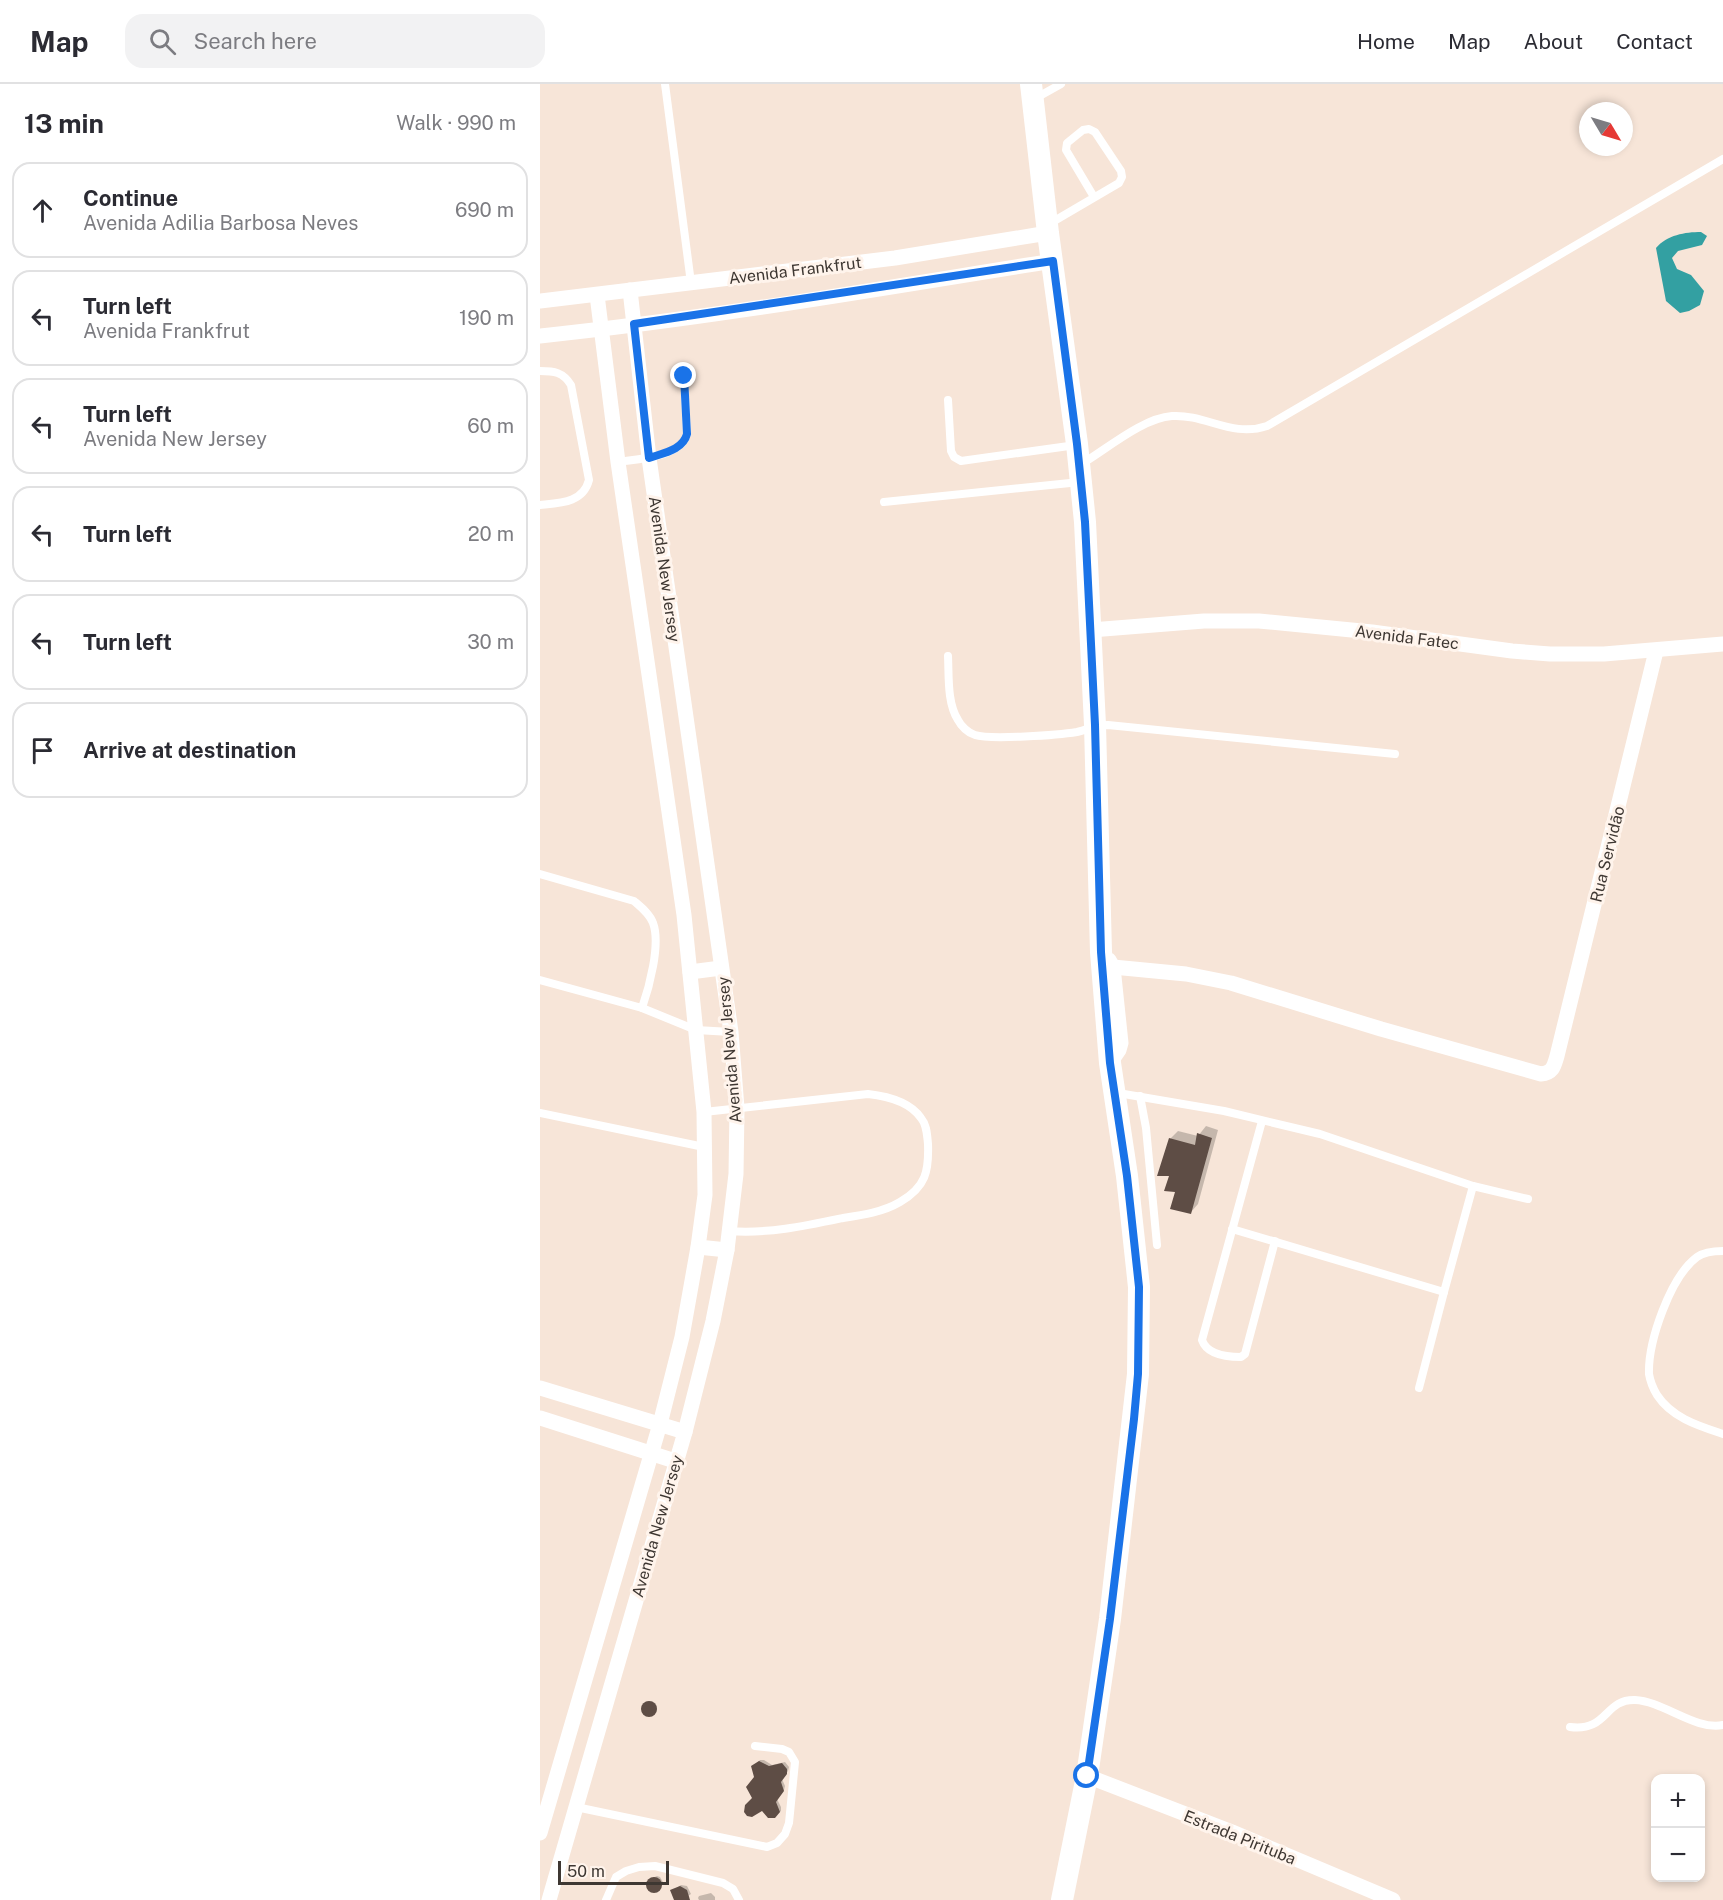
<!DOCTYPE html>
<meta charset="utf-8">
<style>
body{margin:0;font-family:"Public Sans",sans-serif;background:#f2f2f3;color:#2b2b33}
.controls{position:absolute;right:18px;bottom:18px;display:grid;overflow:hidden;border-radius:12px;box-shadow:0 3px 9px #0003}
.controls button{width:54px;height:54px;display:grid;place-items:center;padding:0;border:0;border-bottom:2px solid #e1e1e2;background:#fff;color:#2b2b33;font:30px sans-serif}
.compass{position:absolute;left:1039px;top:18px;width:54px;height:54px;border-radius:50%;background:#fff;box-shadow:0 3px 9px #0003;rotate:128deg}
.scale{position:absolute;left:18px;bottom:15px;width:111px;box-sizing:border-box;padding-left:6px;border:3px solid #3e3732;border-top:0;font-size:16px;line-height:21px;white-space:nowrap;color:#3e3732;-webkit-text-stroke:4px #fff4ec;paint-order:stroke}
.stop{position:absolute;width:18px;height:18px;margin:-14px;border:4px solid #1a73e8;border-radius:50%;background:#fff}
.stop.end{background:#1a73e8;border-color:#fff;box-shadow:0 2px 6px #0008}
.list{margin:0;padding:0;list-style:none}
h2{display:flex;justify-content:space-between;align-items:center;height:78px;margin:0;padding:0 24px;font-size:26px}
h2 small{font-size:20px;font-weight:400;color:#7c7c81}
.list li{display:grid;grid-template-columns:39px 1fr auto;gap:18px;align-items:center;box-sizing:border-box;height:96px;margin:0 12px 12px;padding:0 12px;border:2px solid #e1e1e2;border-radius:18px}
.list b{display:block;font-size:22px;white-space:nowrap}
.list p{margin:0;font-size:20px;white-space:nowrap;color:#7c7c81}
.list em{font-size:20px;font-style:normal;color:#7c7c81}
.icon{flex:none;width:33px;height:33px;fill:none;stroke:currentColor;stroke-width:2;stroke-linecap:round;stroke-linejoin:round}
.map{position:relative;flex:none;width:1183px;height:1816px;overflow:hidden}
header{display:flex;align-items:center;gap:36px;box-sizing:border-box;height:84px;padding:0 30px;background:#fff;border-bottom:2px solid #e1e1e2}
header strong{font-size:28px}
nav{display:flex;gap:33px;margin-inline-start:auto;font-size:21px}
.search{width:420px;height:54px;background:#f2f2f3;display:flex;align-items:center;gap:15px;box-sizing:border-box;padding:0 21px;border-radius:18px;color:#7c7c81;font-size:22px}
main{display:flex}
aside{flex:1;background:#fff}
.map>svg:first-child{display:block}
.water{fill:#33a0a2}
.shadow{fill:#0003}
.building{fill:#5e4d45}
.lines{fill:none;stroke-linecap:round;stroke-linejoin:round}
.lane{stroke:#fff;stroke-width:8}
.street{stroke:#fff;stroke-width:15}
.secondary{stroke:#fff;stroke-width:22}
.route{stroke:#1a73e8;stroke-width:8}
.labels{text-anchor:middle;stroke-width:6;stroke-linejoin:round;paint-order:stroke}
.street-label{font-size:16px;fill:#3e3732;stroke:#fff4ec}
</style>
<header>
<strong>Map</strong>
<div class="search"><svg class="icon" aria-label="search" viewBox="0 0 24 24"><circle cx="10" cy="10" r="6"/><path d="M15 15l6 6"/></svg>Search here</div>
<nav><a>Home</a><a>Map</a><a>About</a><a>Contact</a></nav>
</header>
<main>
<aside>
<h2>13 min<small>Walk · 990 m</small></h2>
<ul class="list">
<li><svg class="icon" aria-label="ahead" viewBox="0 0 24 24"><path d="M12 20V5M6 11l6-6 6 6"/></svg><div><b>Continue</b><p>Avenida Adilia Barbosa Neves</p></div><em>690 m</em></li>
<li><svg class="icon" aria-label="left" viewBox="0 0 24 24"><path d="M17 20v-9H6M10 6l-5 5 5 5"/></svg><div><b>Turn left</b><p>Avenida Frankfrut</p></div><em>190 m</em></li>
<li><svg class="icon" aria-label="left" viewBox="0 0 24 24"><path d="M17 20v-9H6M10 6l-5 5 5 5"/></svg><div><b>Turn left</b><p>Avenida New Jersey</p></div><em>60 m</em></li>
<li><svg class="icon" aria-label="left" viewBox="0 0 24 24"><path d="M17 20v-9H6M10 6l-5 5 5 5"/></svg><div><b>Turn left</b></div><em>20 m</em></li>
<li><svg class="icon" aria-label="left" viewBox="0 0 24 24"><path d="M17 20v-9H6M10 6l-5 5 5 5"/></svg><div><b>Turn left</b></div><em>30 m</em></li>
<li><svg class="icon" aria-label="arrive" viewBox="0 0 24 24"><path d="M6 21V4h12l-3 4 3 4H6"/></svg><div><b>Arrive at destination</b></div></li>
</ul>
</aside>
<div class="map">
<svg width="1183" height="1816" viewBox="0 0 1183 1816">
<rect width="100%" height="100%" fill="#f7e5d8"/>
<path class="water" d="M1161 148 1167 152 1162 161 1138 167 1132 174 1137 185 1151 191 1164 207 1160 221 1149 227 1140 229 1126 217 1116 164C1127 151 1145 148 1161 148Z"/>
<g class="shadow">
<polygon points="666,1042 678,1046 658,1120 651,1128 637,1107 632,1090 630,1055 638,1047 658,1052"/>
<circle cx="110" cy="1624" r="7"/>
<polygon points="220,1676 224,1676 232,1681 245,1678 249,1683 248,1687 242,1695 245,1702 244,1706 237,1715 241,1723 241,1727 234,1733 213,1714 215,1693 213,1683"/>
<polygon points="117,1792 120,1793 124,1800 112,1807 108,1803 110,1795"/>
<polygon points="141,1801 147,1802 151,1810 142,1816 137,1816 132,1807"/>
<polygon points="171,1809 175,1813 175,1816 159,1816 158,1814 159,1812"/>
</g>
<g class="building">
<polygon points="657,1049 672,1054 651,1130 630,1125 635,1108 624,1107 629,1092 617,1092 629,1054 655,1061"/>
<circle cx="109" cy="1625" r="8"/>
<polygon points="219,1677 229,1682 242,1679 247,1685 247,1690 241,1698 244,1707 236,1718 240,1728 235,1734 228,1734 222,1727 212,1733 207,1732 204,1728 205,1721 212,1714 206,1703 214,1693 211,1682"/>
<circle cx="114" cy="1801" r="8"/>
<polygon points="140,1802 147,1806 150,1816 134,1816 130,1806"/>
</g>
<g class="lines">
<g class="lane">
<polyline points="125,0 151,199"/>
<polyline points="496,14 521,0"/>
<polyline points="509,140 579,99 582,93 581,87 555,48 549,45 543,46 527,59 526,66 554,113"/>
<path d="M0 287C14 287 23 288 31 301L49 396C43 419 20 419 0 421"/>
<polyline points="408,316 411,367 414,373 421,377 536,361"/>
<path d="M78 378C98 375 142 373 147 350L144 292"/>
<path d="M543 379C568 364 603 334 632 332 666 330 692 354 727 342L1183 75"/>
<polyline points="344,418 540,398"/>
<path d="M408 572C409 592 407 619 418 636 421 642 428 649 435 651 450 656 519 651 537 648 550 645 554 641 568 641L855 670"/>
<path d="M0 790 94 817C101 823 110 830 113 839 121 860 109 904 102 924L156 946 191 948"/>
<polyline points="0,896 102,924"/>
<polyline points="578,1009 684,1027 780,1050 933,1102 988,1115"/>
<polyline points="600,1012 606,1044 617,1161"/>
<path d="M164 1028 328 1010C346 1012 370 1018 381 1034 387 1041 387 1051 388 1060 389 1087 386 1103 360 1118 343 1128 323 1131 303 1134 265 1142 228 1150 189 1147"/>
<polyline points="0,1029 164,1063"/>
<path d="M722 1037 662 1256C667 1271 687 1273 701 1273L705 1270 735 1157"/>
<polyline points="692,1145 904,1208 933,1102"/>
<path d="M1183 1167C1174 1167 1164 1168 1157 1173 1130 1193 1108 1258 1109 1290 1110 1296 1114 1306 1117 1311 1132 1334 1159 1342 1183 1350"/>
<polyline points="879,1304 904,1208"/>
<path d="M1030 1643C1068 1648 1064 1615 1095 1616 1123 1617 1156 1647 1183 1641"/>
<polyline points="36,1723 227,1763 237,1759 245,1750 249,1739 255,1678 249,1668 242,1665 215,1662"/>
<polyline points="66,1816 76,1793 86,1787 99,1783 115,1782 183,1799 193,1805 199,1816"/>
</g>
<g class="street">
<polyline points="0,217 355,174 508,149"/>
<path d="M0 252C172 234 343 204 513 177"/>
<polyline points="551,546 664,537 719,537 832,548 972,567 1010,570 1064,570 1183,560"/>
<polyline points="569,876 573,883 581,959 579,966 570,979"/>
<path d="M573 883 646 890 691 899 841 945 1001 990C1013 989 1014 982 1017 972L1116 567"/>
<polyline points="150,888 181,884"/>
<polyline points="158,1163 187,1166"/>
<polyline points="0,1304 145,1348"/>
<polyline points="0,1334 135,1377"/>
<polyline points="547,1692 692,1748 853,1816"/>
<polyline points="0,1749 120,1340 142,1253 158,1163 165,1111 164,1028 144,831 78,378 57,211"/>
<polyline points="9,1816 145,1348 173,1237 187,1166 196,1090 197,1024 191,948 109,374 90,206"/>
</g>
<polyline class="secondary" points="491,0 508,149 537,360 545,438 555,641 561,868 570,979 587,1092 599,1203 598,1290 570,1535 547,1692 522,1816"/>
</g>
<g class="lines">
<path class="route" d="M144 292 147 350C143 366 123 369 109 374L94 240 513 177 537 360 545 438 555 641 561 868 570 979 587 1092 599 1203 598 1290 594 1335 570 1535 547 1692"/>
</g>
<g class="labels">
<g class="street-label">
<text transform="translate(255 186) rotate(-7)" y="6">Avenida Frankfrut</text>
<text transform="translate(125 485) rotate(82)" y="6">Avenida New Jersey</text>
<text transform="translate(867 553) rotate(7)" y="6">Avenida Fatec</text>
<text transform="translate(1067 770) rotate(-76)" y="6">Rua Servidão</text>
<text transform="translate(189 966) rotate(-95)" y="6">Avenida New Jersey</text>
<text transform="translate(117 1442) rotate(-74)" y="6">Avenida New Jersey</text>
<text transform="translate(700 1753) rotate(22)" y="6">Estrada Pirituba</text>
</g>
</g>
</svg>
<div class="controls">
<button>+</button>
<button>−</button>
</div>
<svg class="compass" viewBox="-18 -18 36 36"><path d="M0-13l5 13h-10z" fill="#e53935"/><path d="M0 13l5-13h-10z" fill="#7c7c81"/></svg>
<div class="scale">50 m</div>
<div class="stop" style="left:547px;top:1692px"></div>
<div class="stop end" style="left:144px;top:292px"></div>
</div>
</main>
